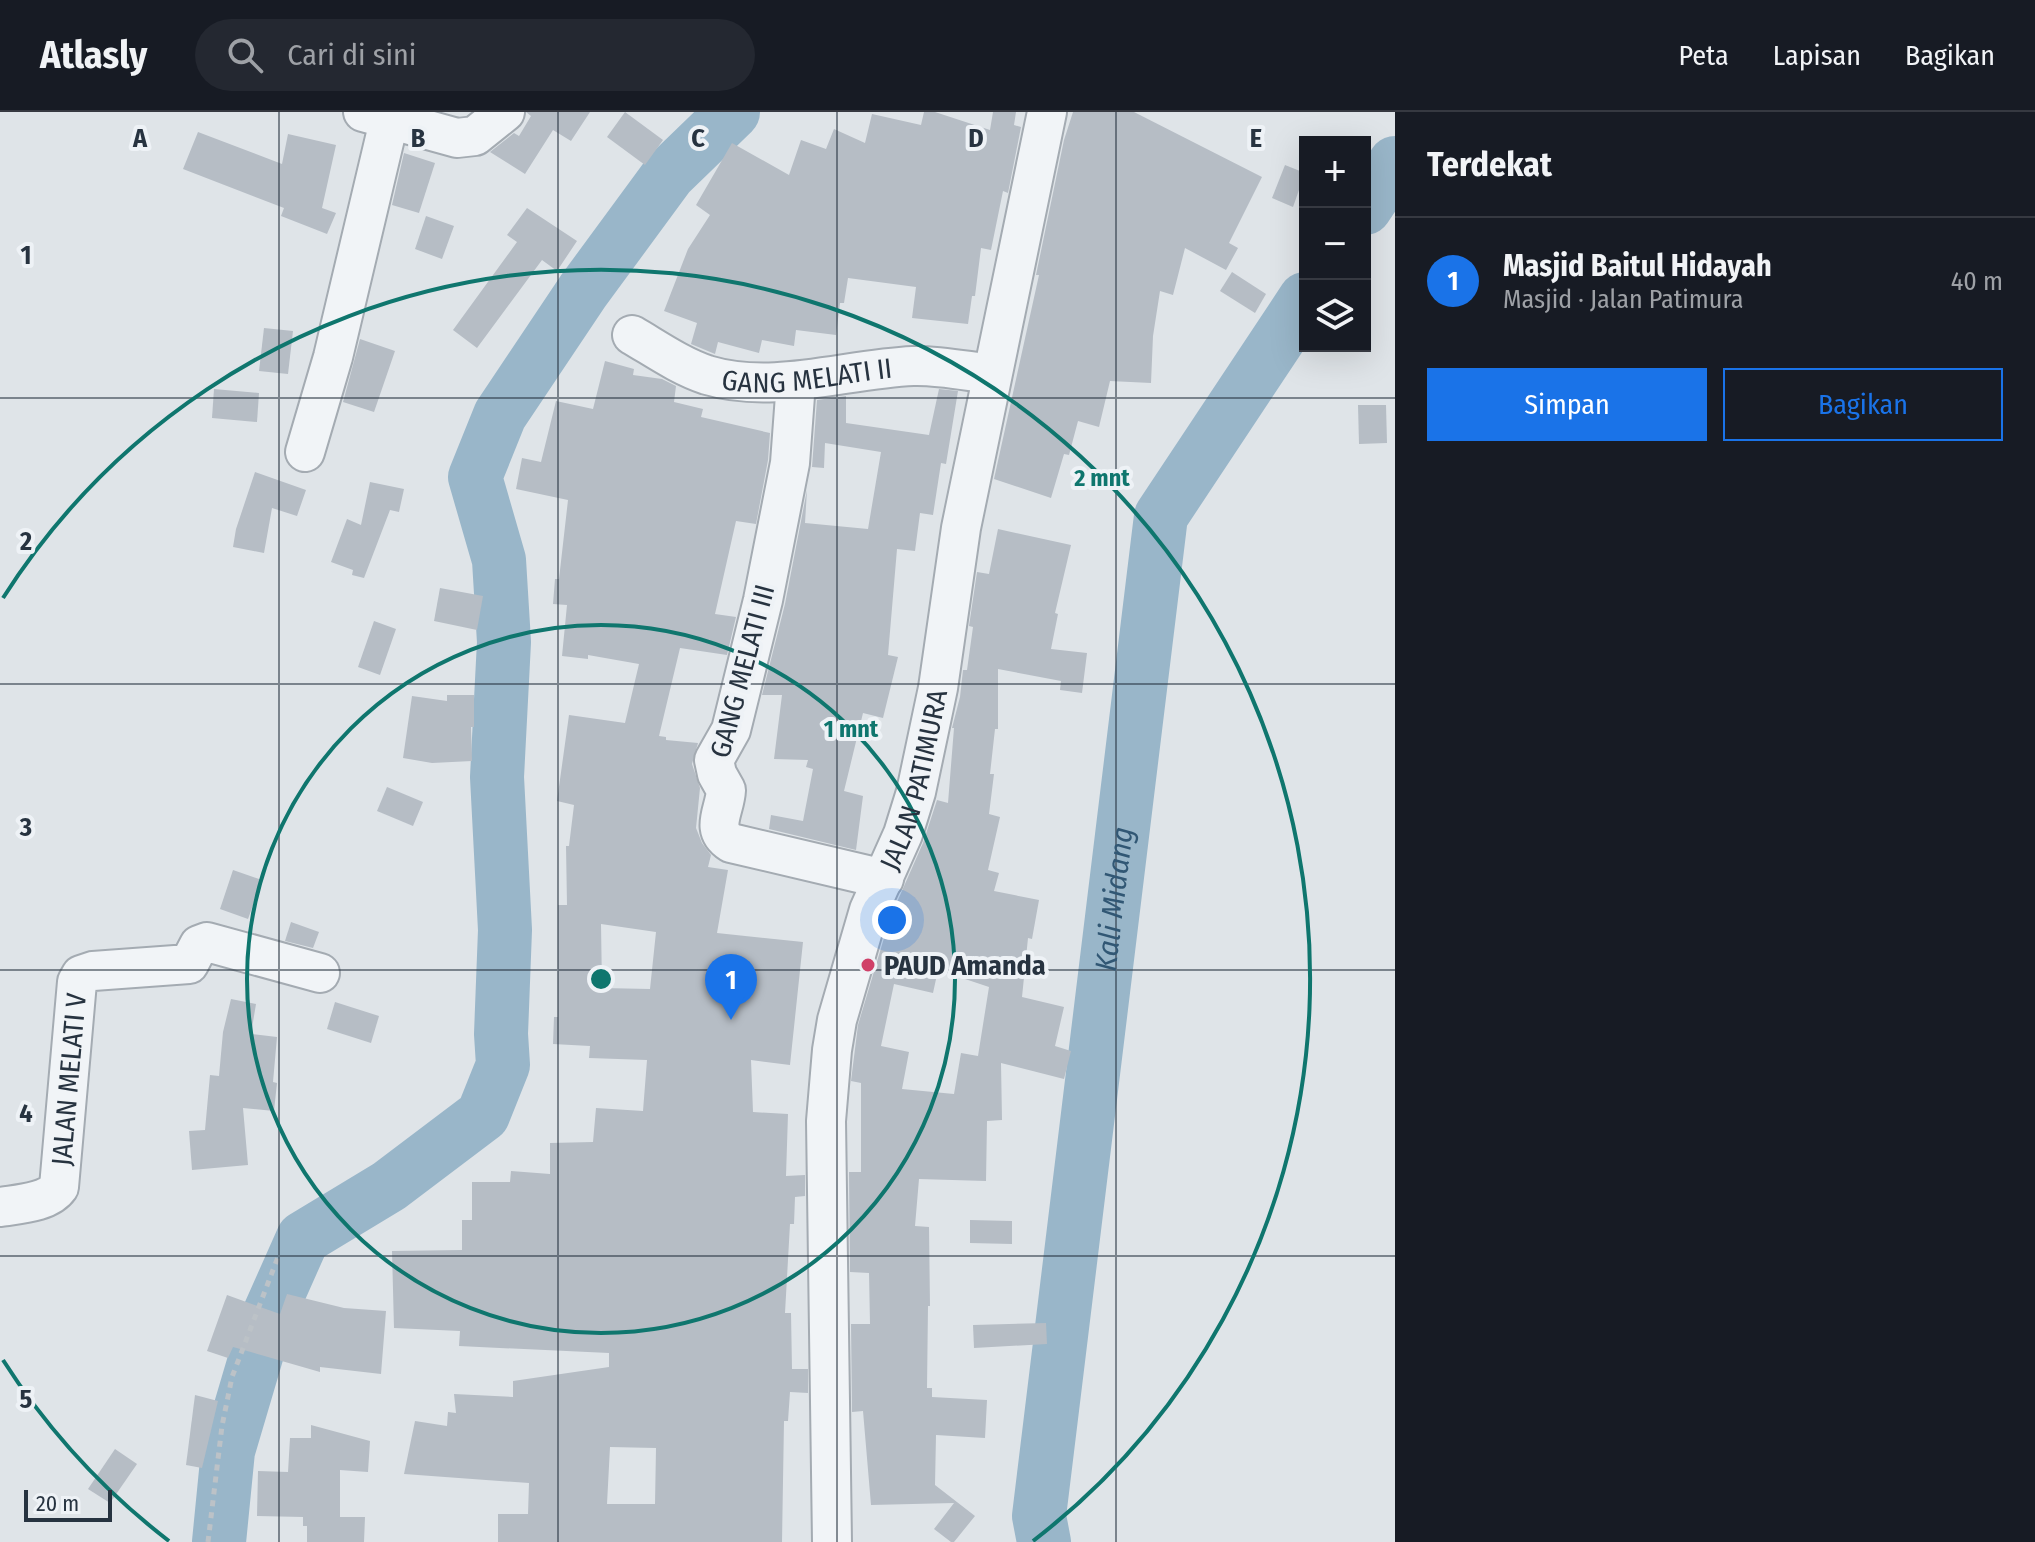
<!DOCTYPE html>
<html lang="id">
<meta charset="utf-8">
<style>
body{margin:0;font-family:"Fira Sans Condensed",sans-serif;background:#242831;color:#f1f3f6}
.controls{position:absolute;right:24px;top:24px;display:grid;overflow:hidden;border-radius:0px;box-shadow:0 8px 32px #0002}
.controls button{width:72px;height:72px;display:grid;place-items:center;padding:0;border:0;border-bottom:2px solid #363941;background:#171b24;color:#f1f3f6;font:40px sans-serif}
.scale{position:absolute;left:24px;bottom:20px;width:88px;box-sizing:border-box;padding-left:8px;border:4px solid #273340;border-top:0;font-size:22px;line-height:28px;white-space:nowrap;color:#273340;-webkit-text-stroke:6px #eef2f6;paint-order:stroke}
.you{position:absolute;left:892px;top:808px;width:28px;height:28px;margin:-20px;border:6px solid #fff;border-radius:50%;background:#1a73e8;box-shadow:0 0 0 12px #1a73e833}
.badge{display:grid;place-items:center;width:52px;height:52px;border-radius:50%;background:#1a73e8;color:#fff;font-size:26px;font-weight:700}
.pin{position:absolute;translate:-50% -66px;filter:drop-shadow(0 2px 4px #0008)}
.pin::after{content:'';position:absolute;top:42px;width:28px;height:24px;background:inherit;clip-path:polygon(0 0,100% 0,50% 100%)}
.list{margin:0;padding:0;list-style:none}
h2{display:flex;justify-content:space-between;align-items:center;height:104px;margin:0;padding:0 32px;font-size:34px}
h2 small{font-size:26px;font-weight:400;color:#9ea1a6}
.list li{display:grid;grid-template-columns:52px 1fr auto;gap:24px;align-items:center;box-sizing:border-box;height:128px;padding:0 32px;border-top:2px solid #363941}
.list b{display:block;font-size:30px;white-space:nowrap}
.list p{margin:0;font-size:26px;white-space:nowrap;color:#9ea1a6}
.list em{font-size:26px;font-style:normal;color:#9ea1a6}
.actions{display:flex;gap:16px;padding:24px 32px}
.actions a{flex:1;padding:18px 0;border:2px solid #1a73e8;border-radius:0px;text-align:center;font-size:28px;color:#1a73e8}
.actions .main{background:#1a73e8;color:#fff}
.icon{flex:none;width:44px;height:44px;fill:none;stroke:currentColor;stroke-width:2;stroke-linecap:round;stroke-linejoin:round}
.map{position:relative;flex:none;width:1395px;height:1430px;overflow:hidden}
header{display:flex;align-items:center;gap:48px;box-sizing:border-box;height:112px;padding:0 40px;background:#171b24;border-bottom:2px solid #363941}
header strong{font-size:38px}
nav{display:flex;gap:44px;margin-inline-start:auto;font-size:28px}
.search{width:560px;height:72px;background:#242831;display:flex;align-items:center;gap:20px;box-sizing:border-box;padding:0 28px;border-radius:44px;color:#9ea1a6;font-size:30px}
main{display:flex}
aside{flex:1;background:#171b24}
.map>svg:first-child{display:block}
.lines{fill:none;stroke-linecap:round;stroke-linejoin:round}
.river{stroke:#99b6c9;stroke-width:54}
.building{fill:#b6bdc5;fill-rule:evenodd}
.minor-casing{stroke:#a4abb2;stroke-width:42}
.path{stroke:#bcc2c7;stroke-width:5;stroke-dasharray:6 6;stroke-linecap:butt}
.minor{stroke:#f1f4f7;stroke-width:38}
.grid{fill:none;stroke:#273340;stroke-width:2;stroke-opacity:0.55}
.ring{fill:none;stroke:#0f766e;stroke-width:4}
.poi-dot{fill:#d04068;stroke:#eef2f6;stroke-width:3}
.labels{text-anchor:middle;stroke-width:8;stroke-linejoin:round;paint-order:stroke}
.street-label{font-size:28px;fill:#273340;stroke:#eef2f6}
.poi-label{font-size:28px;font-weight:bold;fill:#273340;stroke:#eef2f6;text-anchor:start}
.water-label{font-size:30px;font-style:italic;fill:#315774;stroke:#eef2f6}
.grid-label{font-size:26px;text-anchor:middle;font-weight:bold;fill:#273340;stroke:#eef2f6;stroke-width:8;stroke-linejoin:round;paint-order:stroke}
.centre{fill:#0f766e;stroke:#eef2f6;stroke-width:4}
.ring-label{font-size:24px;text-anchor:middle;font-weight:bold;fill:#0f766e;stroke:#eef2f6;stroke-width:8;stroke-linejoin:round;paint-order:stroke}
</style>
<header>
<strong>Atlasly</strong>
<div class="search"><svg class="icon" aria-label="search" viewBox="0 0 24 24"><circle cx="10" cy="10" r="6"/><path d="M15 15l6 6"/></svg>Cari di sini</div>
<nav><a>Peta</a><a>Lapisan</a><a>Bagikan</a></nav>
</header>
<main>
<div class="map">
<svg width="1395" height="1430" viewBox="0 0 1395 1430">
<rect width="100%" height="100%" fill="#dfe4e8"/>
<g class="lines">
<g class="river">
<polyline points="1365,96 1395,51"/>
<polyline points="219,1430 228,1339 267,1207 303,1126 389,1074 483,1003 503,953 501,922 505,818 497,665 504,530 499,448 475,365 500,303 583,179 669,62 733,0"/>
<path id="s1" d="M1044 1430 1039 1404 1161 404 1305 187"/>
</g>
</g>
<g class="building">
<polygon points="526,0 590,0 571,29 553,18 525,62 490,40 514,21 519,24 531,4"/>
<polygon points="625,0 663,28 645,53 607,25"/>
<polygon points="924,0 935,0 990,18 993,0 1016,0 1014,13 1021,15 1008,81 1003,79 991,138 981,136 975,184 972,184 968,212 912,206 916,175 848,166 844,191 840,191 836,223 796,218 794,234 762,228 759,241 718,230 715,242 691,232 697,211 664,199 688,137 710,103 696,93 732,31 789,63 801,28 826,37 834,17 865,31 872,2 921,13"/>
<polygon points="1073,0 1134,0 1262,65 1229,131 1238,136 1226,158 1185,136 1173,183 1160,179 1153,224 1151,271 1110,269 1099,315 1078,309 1069,343 1064,342 1051,386 994,367 1039,163 1036,163 1064,28"/>
<polygon points="198,20 282,52 288,22 336,33 322,96 336,101 327,122 281,104 284,96 183,57"/>
<polygon points="404,41 435,51 419,101 392,93"/>
<polygon points="1285,53 1305,61 1293,95 1272,86"/>
<polygon points="527,96 577,129 557,159 542,148 477,236 453,218 517,130 507,123"/>
<polygon points="426,104 454,114 442,147 415,137"/>
<polygon points="1232,160 1266,182 1255,201 1220,179"/>
<polygon points="264,216 293,219 288,262 259,259"/>
<polygon points="360,227 395,239 374,300 343,290"/>
<path d="M605 249 634 257 633 263 662 267 676 274 674 290 703 297 701 305 770 321 768 348 756 412 736 409 715 502 736 505 727 543 680 536 659 624 666 625V628L698 631 692 652 700 676 696 716 702 731 711 743 708 755 728 758 717 821 803 830 790 953 751 948 753 1000 788 1002 786 1064 805 1063V1084L795 1085 794 1112H790L785 1201H791L792 1257H808V1281L790 1280 788 1309H784L782 1430H498V1402H528L529 1371 404 1362 415 1309 447 1314 448 1300 456 1301 454 1282 513 1285V1269L609 1255V1241L459 1234 460 1219 394 1216 392 1139 462 1138V1108H472V1070H510L511 1059 550 1062V1031L593 1030 596 996 643 999 647 948 589 946 590 934 553 932 554 905H558V793H567L566 734H569L574 693 557 689 569 603 625 611 639 552 588 543V547L562 544 567 493 553 492 555 467H559L568 388 516 377 522 346 541 350 556 289 593 297ZM601 812 656 820 650 877 602 876ZM610 1335 656 1336 655 1392H607Z"/>
<polygon points="214,277 259,281 257,310 212,306"/>
<polygon points="939,277 958,279 946,352 941,351 933,403 920,401 915,439 897,437 888,543 898,545 883,606 863,601 844,679 863,684 856,738 769,717 771,703 803,709 813,657 806,655 808,648 774,647 782,583 762,583 785,492 807,378 805,411 868,417 881,340 825,331 824,356 812,355 817,288 846,284 846,311 929,323"/>
<polygon points="1358,293 1386,293 1387,331 1359,332"/>
<polygon points="255,360 306,378 297,404 272,396 264,441 233,435 236,417"/>
<polygon points="370,370 404,377 399,400 390,398 364,466 352,463 353,458 331,450 347,407 361,413"/>
<path d="M998 417 1071 433 1055 501 1058 502 1051 537 1087 541 1082 581 1060 578 1061 569 998 557V617H995L990 662H994L989 702 1000 705 988 758 999 761 994 779 1039 788 1032 827 1028 826 1022 885 1064 895 1055 934 1071 939 1064 967 1001 951 1002 1008 987 1009 986 1069 919 1067 915 1114 929 1115 930 1194H928L927 1276H932V1285L987 1288 985 1326 936 1323 935 1373 975 1404 954 1430H951L934 1417 954 1391 871 1393 863 1299 852 1300 851 1212H870L869 1161 850 1160 849 1060H861V971L851 969 858 913 890 806 923 731 937 688 948 691 954 616H952L960 585 963 558H967L973 515 969 514 977 460 989 462ZM938 858 989 875 978 944 961 941 954 982 902 977 909 940 881 934 894 872 933 881Z"/>
<polygon points="440,476 483,484 477,518 434,509"/>
<polygon points="374,509 396,517 380,563 358,555"/>
<polygon points="447,583 474,583 474,615 471,615 472,649 432,651 403,646 412,584 447,589"/>
<polygon points="387,675 423,690 413,714 377,699"/>
<polygon points="233,758 262,768 248,807 220,797"/>
<polygon points="291,810 319,820 313,836 285,829"/>
<polygon points="231,887 256,892 251,922 277,925 273,970 277,971 274,999 243,996 248,1053 192,1058 189,1019 205,1018 210,963 219,964 223,920"/>
<polygon points="335,890 379,904 371,931 327,917"/>
<polygon points="970,1108 1012,1109 1012,1132 970,1131"/>
<polygon points="287,1182 344,1196 386,1199 381,1262 320,1255 320,1260 233,1235 228,1246 207,1239 227,1183 280,1202"/>
<polygon points="1046,1211 1047,1232 974,1236 973,1213"/>
<polygon points="195,1283 218,1289 202,1356 186,1353"/>
<polygon points="311,1313 370,1329 368,1360 340,1358 340,1405 365,1405 364,1430 307,1430 307,1414 303,1414 303,1405 257,1404 258,1359 288,1360 290,1326 311,1326"/>
<polygon points="115,1337 137,1352 110,1391 88,1377"/>
</g>
<g class="lines">
<defs>
<g id="minor">
<polyline points="363,0 457,26 475,24 505,0"/>
<path id="s2" d="M632 223C656 237 680 254 707 263 774 283 845 257 913 254 938 253 966 259 992 262"/>
<path d="M796 270 790 351 763 488 731 618 714 648 717 662 726 678C725 699 709 717 731 731L884 767"/>
<polyline points="305,340 333,245 389,9"/>
<path id="s3" d="M0 1095C18 1092 48 1091 59 1075L77 870 81 863 93 859 189 852 199 833 207 830 320 861"/>
<path id="s4" d="M832 1430 826 1009 832 938 837 908 869 798 903 722 916 680 938 576 961 416 1047 0"/>
</g>
</defs>
<use href="#minor" class="minor-casing"/>
<polyline class="path" points="208,1430 222,1314 232,1265 278,1145"/>
<use href="#minor" class="minor"/>
</g>
<path class="grid" d="M279 0V1430M558 0V1430M837 0V1430M1116 0V1430M0 286H1395M0 572H1395M0 858H1395M0 1144H1395"/>
<g class="ring">
<circle cx="601" cy="867" r="354"/>
<path d="M169 1429A709 709 0 0 1 3 1248M3 486A709 709 0 1 1 1033 1429"/>
</g>
<circle class="poi-dot" cx="868" cy="853" r="8"/>
<g class="labels">
<g class="street-label">
<text dy="10" stroke="none"><textPath href="#s2" startOffset="186">GANG MELATI II</textPath></text>
<text transform="translate(742 559) rotate(-75)" y="10">GANG MELATI III</text>
<text dy="10" stroke="none"><textPath href="#s4" startOffset="776">JALAN PATIMURA</textPath></text>
<text dy="10" stroke="none"><textPath href="#s3" startOffset="172">JALAN MELATI V</textPath></text>
</g>
<g class="poi-label">
<text x="884" y="863">PAUD Amanda</text>
</g>
<g class="water-label">
<text dy="10" stroke="none"><textPath href="#s1" startOffset="648">Kali Midang</textPath></text>
</g>
</g>
<g class="grid-label">
<text x="140" y="35">A</text>
<text x="418" y="35">B</text>
<text x="698" y="35">C</text>
<text x="976" y="35">D</text>
<text x="1256" y="35">E</text>
<text x="26" y="152">1</text>
<text x="26" y="438">2</text>
<text x="26" y="724">3</text>
<text x="26" y="1010">4</text>
<text x="26" y="1296">5</text>
</g>
<circle cx="601" cy="867" r="12" class="centre"/>
<g class="ring-label">
<text x="1102" y="374">2 mnt</text>
<text x="851" y="625">1 mnt</text>
</g>
</svg>
<div class="controls">
<button>+</button>
<button>−</button>
<button><svg class="icon" aria-label="layers" viewBox="0 0 24 24"><path d="M12 4l9 5-9 5-9-5zM3 14l9 5 9-5"/></svg></button>
</div>
<div class="scale">20 m</div>
<div class="you"></div>
<div class="pin badge" style="left:731px;top:908px">1</div>
</div>
<aside>
<h2>Terdekat<small></small></h2>
<ul class="list">
<li><span class="badge">1</span><div><b>Masjid Baitul Hidayah</b><p>Masjid · Jalan Patimura</p></div><em>40 m</em></li>
</ul>
<div class="actions"><a class="main">Simpan</a><a>Bagikan</a></div>
</aside>
</main>
